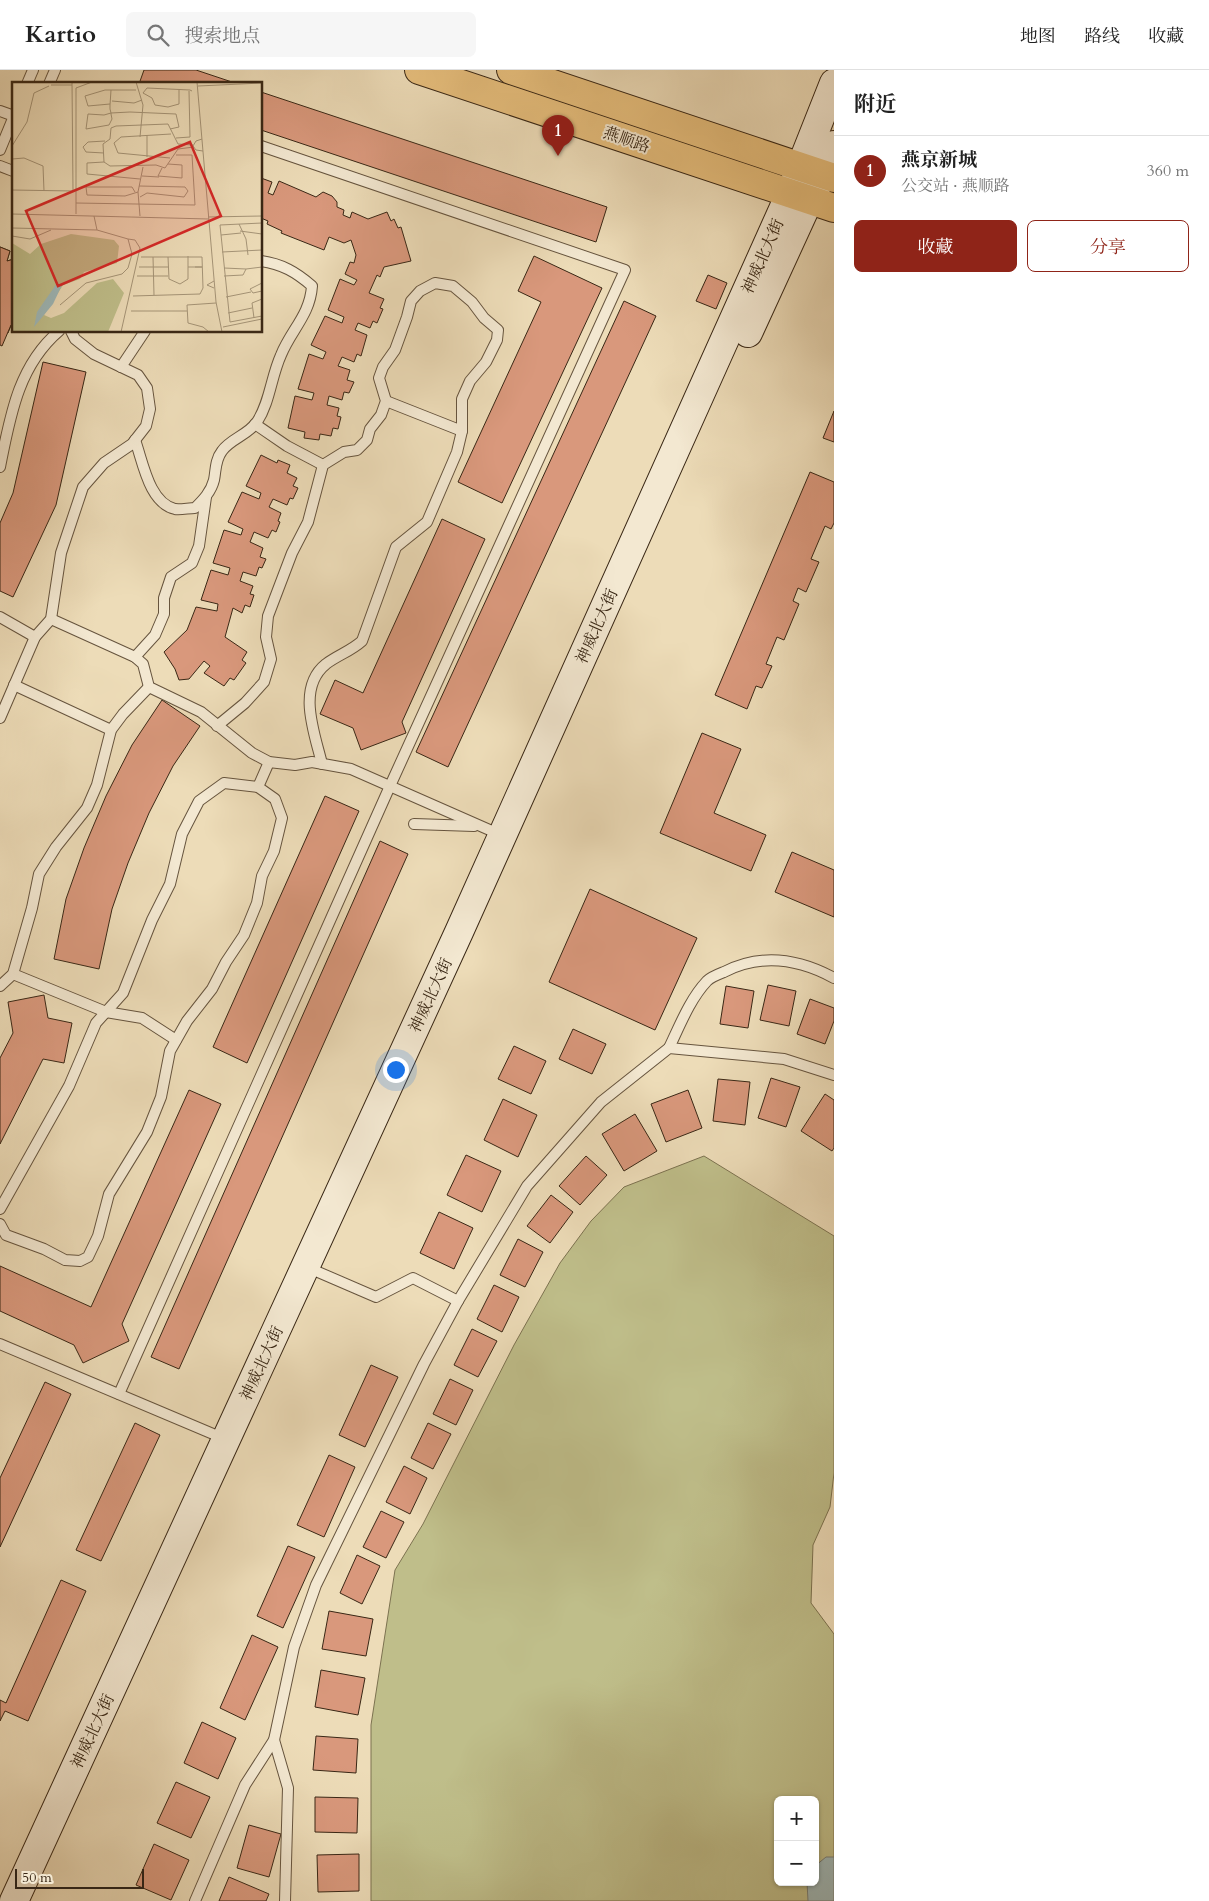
<!DOCTYPE html>
<html lang="zh">
<meta charset="utf-8">
<style>
body{margin:0;font-family:Cardo,"Noto Serif SC",serif;background:#f6f6f6;color:#222}
.controls{position:absolute;right:15px;bottom:15px;display:grid;overflow:hidden;border-radius:8px;box-shadow:0 1px 4px #0004}
.controls button{width:45px;height:45px;display:grid;place-items:center;padding:0;border:0;border-bottom:1px solid #e0e0e0;background:#fff;color:#222;font:25px sans-serif}
.scale{position:absolute;left:15px;bottom:12px;width:129px;box-sizing:border-box;padding-left:5px;border:2px solid #392715;border-top:0;font-size:14px;line-height:18px;white-space:nowrap;color:#392715;-webkit-text-stroke:4px #f3e8d1;paint-order:stroke}
.you{position:absolute;left:395px;top:999px;width:18px;height:18px;margin:-12px;border:4px solid #fff;border-radius:50%;background:#1a73e8;box-shadow:0 0 0 8px #1a73e833}
.badge{display:grid;place-items:center;width:32px;height:32px;border-radius:50%;background:#8f2418;color:#fff;font-size:16px;font-weight:700}
.pin{position:absolute;translate:-50% -41px;filter:drop-shadow(0 1px 2px #0008)}
.pin::after{content:'';position:absolute;top:26px;width:18px;height:15px;background:inherit;clip-path:polygon(0 0,100% 0,50% 100%)}
.list{margin:0;padding:0;list-style:none}
h2{display:flex;justify-content:space-between;align-items:center;height:65px;margin:0;padding:0 20px;font-size:21px}
h2 small{font-size:16px;font-weight:400;color:#767676}
.list li{display:grid;grid-template-columns:32px 1fr auto;gap:15px;align-items:center;box-sizing:border-box;height:70px;padding:0 20px;border-top:1px solid #e0e0e0}
.list b{display:block;font-size:19px;white-space:nowrap}
.list p{margin:0;font-size:16px;white-space:nowrap;color:#767676}
.list em{font-size:16px;font-style:normal;color:#767676}
.actions{display:flex;gap:10px;padding:15px 20px}
.actions a{flex:1;padding:11px 0;border:1px solid #8f2418;border-radius:8px;text-align:center;font-size:18px;color:#8f2418}
.actions .main{background:#8f2418;color:#fff}
.icon{flex:none;width:28px;height:28px;fill:none;stroke:currentColor;stroke-width:2;stroke-linecap:round;stroke-linejoin:round}
.map{position:relative;flex:none;width:834px;height:1831px;overflow:hidden}
header{display:flex;align-items:center;gap:30px;box-sizing:border-box;height:70px;padding:0 25px;background:#fff;border-bottom:1px solid #e0e0e0}
header strong{font-size:24px}
nav{display:flex;gap:28px;margin-inline-start:auto;font-size:18px}
.search{width:350px;height:45px;background:#f6f6f6;display:flex;align-items:center;gap:12px;box-sizing:border-box;padding:0 18px;border-radius:8px;color:#767676;font-size:19px}
main{display:flex}
aside{flex:1;background:#fff}
.map>svg:first-child{display:block}
.green{fill:#bfbe8a;stroke:#7c7250;fill-rule:evenodd}
.water{fill:#9eb9ba;stroke:#767f78}
.building{fill:#d9987c;stroke:#392715}
.lines{fill:none;stroke-linecap:round;stroke-linejoin:round}
.lane-casing{stroke:#66543e;stroke-width:12}
.secondary-casing{stroke:#392715;stroke-width:30}
.primary-casing{stroke:#392715;stroke-width:30}
.lane{stroke:#f3e8d1;stroke-width:10}
.secondary{stroke:#f3e8d1;stroke-width:28}
.primary{stroke:#e6be7c;stroke-width:28}
.labels{text-anchor:middle;stroke-width:4;stroke-linejoin:round;paint-order:stroke}
.street-label{font-size:16px;fill:#392715;stroke:#f3e8d1}
.inset-road{fill:none;stroke:#a59477;stroke-width:1}
.view{fill:#d62828;fill-opacity:0.15;stroke:#d62828;stroke-width:2.5}
.inset-edge{fill:none;stroke:#392715;stroke-width:2.5}
</style>
<header>
<strong>Kartio</strong>
<div class="search"><svg class="icon" aria-label="search" viewBox="0 0 24 24"><circle cx="10" cy="10" r="6"/><path d="M15 15l6 6"/></svg>搜索地点</div>
<nav><a>地图</a><a>路线</a><a>收藏</a></nav>
</header>
<main>
<div class="map">
<svg width="834" height="1831" viewBox="0 0 834 1831">
<rect width="100%" height="100%" fill="#eddcb8"/>
<filter id="stains"><feTurbulence type="fractalNoise" baseFrequency=".004" numOctaves="4"/><feColorMatrix values="0 0 0 0 .2 0 0 0 0 .09 0 0 0 0 .02 0 0 0 .5 -.17"/></filter>
<radialGradient id="worn" r=".72"><stop offset=".6" stop-color="#630" stop-opacity="0"/><stop offset="1" stop-color="#630" stop-opacity=".3"/></radialGradient>
<path class="green" d="M704 1086 834 1166V1403L830 1437 813 1475 811 1533 834 1564V1831H371V1655L395 1500 423 1454 514 1275 560 1193 591 1151 624 1117ZM778 1730H815V1812H778Z"/>
<polygon class="water" points="826,1787 834,1787 834,1831 808,1831 807,1812 815,1812 815,1796"/>
<g class="building">
<polygon points="144,0 196,0 238,14 139,14"/>
<polygon points="261,22 607,137 596,172 261,60"/>
<polygon points="261,108 272,112 268,123 273,125 279,111 316,127 323,122 332,126 337,132 337,137 344,140 343,145 350,148 352,142 368,149 387,142 391,151 394,149 398,158 401,157 411,191 384,197 380,207 377,205 369,223 384,229 380,238 383,239 377,253 373,251 370,258 358,253 355,260 367,265 361,286 357,284 354,292 342,287 338,296 350,300 347,310 354,312 349,323 344,322 342,330 329,326 327,335 339,338 337,346 341,347 338,359 333,358 331,366 320,364 319,370 304,368 305,362 288,358 295,326 312,330 314,323 298,319 309,284 323,289 326,282 311,275 325,246 342,253 344,247 328,240 340,209 354,215 357,210 345,204 350,192 354,193 356,185 351,170 344,173 329,167 324,180 281,163 282,161 267,154 268,151 261,148"/>
<polygon points="0,177 10,181 7,191 14,189 14,248 8,263 0,259"/>
<polygon points="0,177 10,181 7,191 14,189 14,256 11,255 2,276 0,275"/>
<polygon points="534,186 602,218 502,433 458,412 541,232 518,221"/>
<polygon points="708,205 727,213 716,239 696,231"/>
<polygon points="624,231 656,246 448,697 416,682"/>
<polygon points="43,292 86,302 56,435 13,527 0,521 0,453 13,423"/>
<polygon points="834,341 834,372 823,368"/>
<polygon points="261,385 277,393 278,390 290,395 287,403 297,408 293,416 298,418 293,429 290,428 287,435 273,429 269,437 281,443 278,451 280,452 276,462 272,460 268,468 254,462 250,472 263,478 260,487 266,489 262,498 259,497 256,506 243,502 240,511 253,516 250,524 254,525 250,537 245,535 242,543 233,538 225,567 247,582 242,590 246,593 234,610 230,608 224,616 204,603 210,596 204,591 189,609 179,610 175,599 164,582 187,560 196,537 217,541 218,534 201,530 211,500 228,505 230,498 213,493 224,460 241,465 243,459 228,452 242,422 259,429 261,423 246,416"/>
<polygon points="810,402 834,412 834,453 831,459 825,456 811,489 819,492 806,522 798,518 793,531 799,534 784,570 777,567 766,594 772,596 762,618 756,616 747,639 715,625"/>
<polygon points="442,449 485,469 402,652 406,663 361,680 353,658 320,644 335,610 363,623"/>
<polygon points="162,630 200,656 173,696 149,743 128,793 112,839 99,899 54,889 66,829 84,778 106,726 132,675"/>
<polygon points="702,663 741,679 714,743 766,765 751,801 660,763"/>
<polygon points="325,726 359,741 247,993 213,977"/>
<polygon points="380,771 408,784 179,1299 151,1287"/>
<polygon points="792,782 834,800 834,847 775,822"/>
<polygon points="590,819 697,868 655,960 549,912"/>
<polygon points="768,915 796,921 789,956 760,950"/>
<polygon points="726,916 754,921 748,958 720,954"/>
<polygon points="44,925 48,948 72,953 64,993 43,989 0,1074 0,988 13,963 8,932"/>
<polygon points="810,929 834,938 834,951 825,974 797,964"/>
<polygon points="573,959 606,974 592,1004 559,989"/>
<polygon points="514,976 546,991 531,1024 498,1009"/>
<polygon points="771,1008 800,1017 786,1057 758,1048"/>
<polygon points="718,1009 750,1012 745,1055 713,1051"/>
<polygon points="189,1020 221,1034 122,1254 129,1271 83,1293 74,1275 0,1241 0,1196 91,1237"/>
<polygon points="688,1020 702,1058 666,1072 651,1034"/>
<polygon points="825,1024 834,1030 834,1078 832,1081 801,1061"/>
<polygon points="503,1029 537,1045 518,1087 484,1070"/>
<polygon points="635,1044 657,1081 624,1101 602,1064"/>
<polygon points="466,1085 501,1101 482,1142 447,1125"/>
<polygon points="586,1086 607,1105 580,1135 559,1116"/>
<polygon points="551,1125 573,1142 550,1173 527,1156"/>
<polygon points="439,1142 473,1158 454,1199 420,1183"/>
<polygon points="518,1169 543,1182 525,1217 500,1205"/>
<polygon points="494,1215 519,1227 502,1262 477,1249"/>
<polygon points="472,1259 497,1271 478,1307 454,1295"/>
<polygon points="371,1295 398,1307 365,1377 339,1365"/>
<polygon points="450,1309 473,1320 456,1355 433,1344"/>
<polygon points="45,1312 71,1324 0,1477 0,1408"/>
<polygon points="135,1353 160,1365 101,1491 76,1480"/>
<polygon points="428,1353 451,1364 433,1399 411,1388"/>
<polygon points="329,1385 355,1397 324,1467 297,1455"/>
<polygon points="404,1396 427,1408 410,1444 386,1432"/>
<polygon points="381,1441 404,1452 386,1488 363,1477"/>
<polygon points="288,1476 315,1487 283,1558 257,1546"/>
<polygon points="357,1485 380,1496 362,1534 340,1523"/>
<polygon points="61,1510 86,1521 28,1651 5,1641 0,1651 0,1630 6,1633"/>
<polygon points="329,1541 373,1549 366,1586 322,1579"/>
<polygon points="252,1565 278,1577 245,1650 220,1638"/>
<polygon points="321,1600 365,1608 358,1645 315,1637"/>
<polygon points="202,1652 236,1668 218,1709 184,1693"/>
<polygon points="316,1666 358,1669 356,1703 313,1700"/>
<polygon points="176,1712 210,1727 191,1768 157,1753"/>
<polygon points="315,1727 358,1728 357,1763 315,1762"/>
<polygon points="249,1755 281,1764 269,1807 237,1798"/>
<polygon points="154,1774 189,1790 171,1830 136,1815"/>
<polygon points="359,1784 359,1821 318,1822 317,1785"/>
<polygon points="229,1807 269,1824 266,1831 219,1831"/>
</g>
<g class="lines">
<defs>
<g id="lane">
<polyline points="27,14 33,0"/>
<polyline points="49,14 55,0"/>
<polyline points="0,41 14,46 0,80"/>
<polyline points="0,96 13,101"/>
<polyline points="121,297 145,261"/>
<polyline points="386,331 462,361"/>
<polyline points="255,354 287,376 323,395"/>
<path d="M135 370C143 392 149 433 175 439 180 440 189 438 195 438 203 430 211 422 214 410 216 400 215 390 222 381 230 369 248 365 257 352 270 332 271 307 281 285 291 260 310 245 312 216 296 202 282 194 261 191"/>
<path d="M0 397C10 347 18 296 59 261"/>
<polyline points="0,547 35,567"/>
<polyline points="51,549 135,587 143,594 149,617 201,642 252,683 269,692 295,695 312,692 351,699 501,765"/>
<polyline points="135,587 155,565 164,544 164,528 171,507 192,493 199,476 206,427"/>
<polyline points="14,615 111,660"/>
<polyline points="0,648 35,567 51,549 61,483 83,417 104,393 132,374 146,356 150,339 147,318 138,305 94,284 75,269 71,261"/>
<path d="M217 656 245 633 264 612 271 589 266 567 268 546 292 483 308 452 323 395 344 382 357 380 367 370 370 359 381 345 386 331 379 308 383 297 395 280 407 247 411 231 420 221 435 213 453 216 472 232 484 248 498 260 497 270 486 292 470 311 462 329V361L457 382 427 452 396 477 362 571C351 581 338 585 326 594 296 618 315 664 322 694"/>
<polyline points="258,717 269,692"/>
<polyline points="414,754 474,756"/>
<polyline points="13,904 106,942 142,948 176,970"/>
<polyline points="0,916 13,904 32,838 39,804 56,777 87,738 97,715 111,660 123,644 149,617"/>
<path d="M669 978C680 955 690 929 707 911 711 907 719 904 724 902 761 883 799 889 834 908"/>
<polyline points="0,1139 69,1016 96,953 123,923 152,850 170,814 182,764 199,731 224,713 258,717 275,729 282,748 274,781 262,806 257,833 244,865 226,892 212,919 187,951 170,981 161,1027 147,1062 109,1124 98,1166 88,1187 80,1191 65,1190 44,1179 6,1165 0,1154"/>
<polyline points="318,1202 376,1227 413,1208 458,1231 527,1116 601,1032 669,978 784,989 834,1005"/>
<polyline points="0,1274 225,1369"/>
<polyline points="119,1324 390,716 625,200 261,76"/>
<polyline points="274,1670 288,1718 285,1831"/>
<polyline points="195,1831 245,1715 274,1670 294,1577 316,1515 424,1294 458,1231"/>
</g>
<g id="secondary">
<polyline points="748,263 809,130 823,104 834,75"/>
<polyline points="14,1831 459,862 790,124 834,13"/>
</g>
<g id="primary">
<polyline points="419,0 834,138"/>
<polyline points="511,0 834,108"/>
</g>
</defs>
<use href="#lane" class="lane-casing"/>
<use href="#secondary" class="secondary-casing"/>
<use href="#primary" class="primary-casing"/>
<use href="#lane" class="lane"/>
<use href="#secondary" class="secondary"/>
<use href="#primary" class="primary"/>
</g>
<g class="labels">
<g class="street-label">
<text transform="translate(627 69) rotate(19)" y="6">燕顺路</text>
<text transform="translate(762 186) rotate(-66)" y="6">神威北大街</text>
<text transform="translate(596 556) rotate(-66)" y="6">神威北大街</text>
<text transform="translate(430 925) rotate(-65)" y="6">神威北大街</text>
<text transform="translate(261 1293) rotate(-65)" y="6">神威北大街</text>
<text transform="translate(92 1661) rotate(-65)" y="6">神威北大街</text>
</g>
</g>
<g transform="translate(12 12)">
<rect width="250" height="250" fill="#eddcb8"/>
<path d="M59 152 102 158 107 164 105 181 72 190 68 197 51 203 32 233 39 236 52 231 85 201 101 197 112 211 96 250H0V161L18 172 29 162Z" fill="#bfbe8a"/>
<path d="M45 201 50 203 41 222 22 245 25 230Z" fill="#9eb9ba"/>
<path class="inset-road" d="M124 0 131 23 128 55M185 0 204 220 210 250M39 3H60M186 4 250 1M99 8 98 23V27L99 31V32L100 37 97 43 74 47 76 32 92 33 99 31 118 30 164 32 167 45 158 47M167 8V22L156 25 143 23 140 16 131 11 135 6 178 8 180 9M100 19 122 21 130 18M98 22 76 24 73 14 93 8H124M135 53V75M164 56 178 55 177 9M190 57 184 59 181 64 184 68 191 69M181 63 166 62 156 42 104 44 99 46 98 57 91 62 92 80 98 84 144 83 153 86 166 67 182 65M0 64 15 40 22 11 37 4M92 71 74 70 71 65 76 60 93 59M158 76 106 71 102 61 109 55 159 52M0 77 12 76 31 84 32 109M92 80 75 81V92L128 97M150 86 146 94 170 96V83L156 82M130 94 147 95M127 104 173 105 176 109 172 115 135 111 128 115M0 108 61 109 60 0M123 110 120 105H74L75 113 113 114 126 110M64 121 183 123 180 73H164M0 132 197 137M64 132V6L80 0M128 134 126 110 131 85M196 135 250 134M250 141 208 143 218 240 250 234M227 142 234 157 236 173M0 146 85 148M228 149 250 152M209 153 229 151M0 154 18 157 39 148M210 170 250 168M141 175 142 213M156 175 157 197 168 202 176 197V174M127 185H156M176 185H190H183M212 186 234 187 231 193 212 194M234 187 250 185M125 194H156M250 201 238 207 241 211 250 209M202 206 195 203 202 199M121 214 188 212 191 206 190 175H129M214 215 239 210M48 223 74 201 110 192 116 186 120 172 116 157 85 148 82 134M119 229H175M216 231 240 226M242 236 240 221 250 217M211 245 250 237M109 250 128 166 123 158 116 157M197 250 191 245 176 241 175 223 204 221"/>
<path class="view" d="M178 60 209 134 46 204 14 129Z"/>
<rect width="250" height="250" class="inset-edge"/>
</g>
<rect width="100%" height="100%" filter="url(#stains)"/>
<rect width="100%" height="100%" fill="url(#worn)"/>
</svg>
<div class="controls">
<button>+</button>
<button>−</button>
</div>
<div class="scale">50 m</div>
<div class="you"></div>
<div class="pin badge" style="left:558px;top:86px">1</div>
</div>
<aside>
<h2>附近<small></small></h2>
<ul class="list">
<li><span class="badge">1</span><div><b>燕京新城</b><p>公交站 · 燕顺路</p></div><em>360 m</em></li>
</ul>
<div class="actions"><a class="main">收藏</a><a>分享</a></div>
</aside>
</main>
